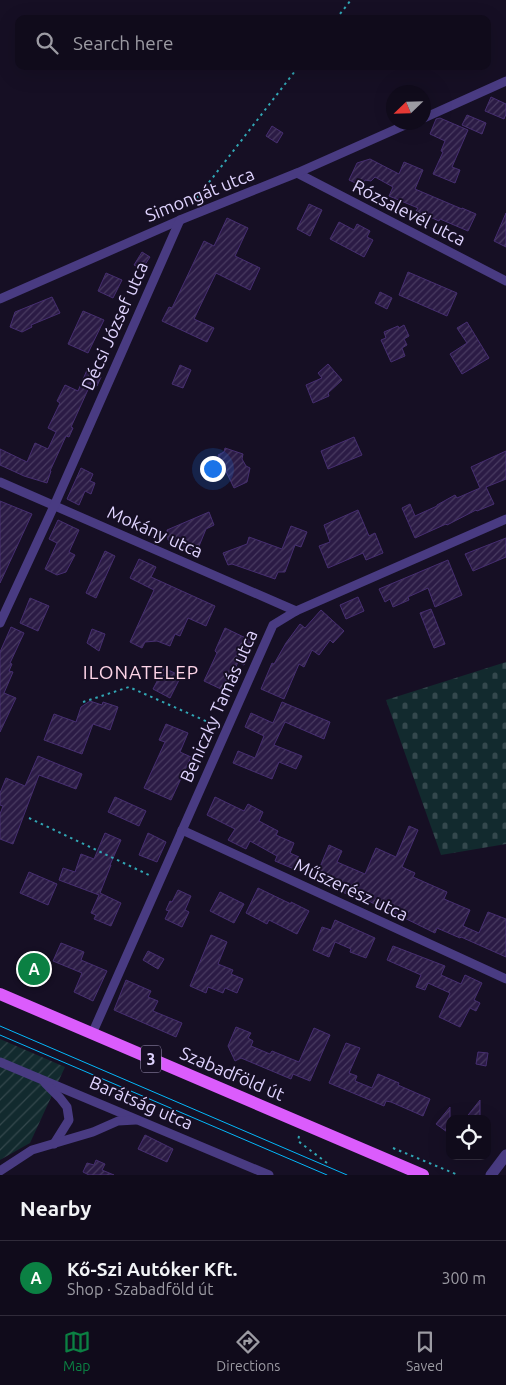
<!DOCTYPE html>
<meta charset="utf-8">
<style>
body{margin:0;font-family:Ubuntu,sans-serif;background:#191424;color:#f1f3f6}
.controls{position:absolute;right:15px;bottom:15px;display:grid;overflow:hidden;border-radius:10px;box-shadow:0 5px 20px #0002}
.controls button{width:45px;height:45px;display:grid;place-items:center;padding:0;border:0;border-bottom:1px solid #302b3a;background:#100b1b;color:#f1f3f6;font:25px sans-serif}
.compass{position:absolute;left:386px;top:85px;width:45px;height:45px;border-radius:50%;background:#100b1b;box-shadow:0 5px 20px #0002;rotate:247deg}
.you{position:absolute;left:212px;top:468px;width:18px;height:18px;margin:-12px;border:4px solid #fff;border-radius:50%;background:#1a73e8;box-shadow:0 0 0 8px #1a73e833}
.badge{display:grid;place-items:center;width:32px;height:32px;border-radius:50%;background:#0b8043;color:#fff;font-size:16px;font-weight:700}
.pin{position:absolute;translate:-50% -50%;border:2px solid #fff;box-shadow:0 1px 5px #0006}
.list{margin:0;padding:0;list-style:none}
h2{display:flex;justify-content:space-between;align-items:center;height:65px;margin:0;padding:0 20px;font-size:21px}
h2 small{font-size:16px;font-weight:400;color:#9c9ba3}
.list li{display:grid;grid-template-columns:32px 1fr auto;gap:15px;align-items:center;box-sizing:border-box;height:75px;padding:0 20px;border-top:1px solid #302b3a}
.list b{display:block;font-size:19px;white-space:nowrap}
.list p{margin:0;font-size:16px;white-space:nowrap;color:#9c9ba3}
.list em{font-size:16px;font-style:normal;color:#9c9ba3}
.icon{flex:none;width:28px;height:28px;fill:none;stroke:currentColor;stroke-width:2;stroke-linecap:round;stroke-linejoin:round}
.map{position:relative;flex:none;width:506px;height:1175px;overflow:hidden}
.search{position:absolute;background:#100b1b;box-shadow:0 5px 20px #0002;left:15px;right:15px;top:15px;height:55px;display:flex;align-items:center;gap:12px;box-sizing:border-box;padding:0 18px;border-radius:10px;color:#9c9ba3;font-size:19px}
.sheet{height:140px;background:#100b1b}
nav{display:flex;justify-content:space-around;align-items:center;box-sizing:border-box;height:70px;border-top:1px solid #302b3a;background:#100b1b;font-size:14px;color:#9c9ba3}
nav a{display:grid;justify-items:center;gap:2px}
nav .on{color:#0b8043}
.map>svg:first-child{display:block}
.cemetery{fill:url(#cemetery-stones)}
.garden{fill:url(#garden-furrows)}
.building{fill:url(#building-hatch);stroke:#462e70}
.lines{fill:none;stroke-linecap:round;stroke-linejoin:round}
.path{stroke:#31a6b4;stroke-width:2;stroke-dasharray:2.5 4;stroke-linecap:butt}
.minor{stroke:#493b82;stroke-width:9}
.tertiary{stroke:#493b82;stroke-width:11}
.primary{stroke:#db5cfc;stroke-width:12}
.tram{stroke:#04b7f9;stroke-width:1}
.labels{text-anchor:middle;stroke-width:4;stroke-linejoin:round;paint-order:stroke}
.shield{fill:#160f24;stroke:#a398bd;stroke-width:1}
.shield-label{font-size:16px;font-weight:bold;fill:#dfd3fe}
.street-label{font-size:18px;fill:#dfd3fe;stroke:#160f24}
.neighbourhood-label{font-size:19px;letter-spacing:1px;fill:#fed5e8;stroke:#160f24}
</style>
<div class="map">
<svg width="506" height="1175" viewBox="0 0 506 1175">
<defs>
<pattern id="cemetery-stones" width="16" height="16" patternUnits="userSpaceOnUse" patternTransform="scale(1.25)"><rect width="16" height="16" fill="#122a2e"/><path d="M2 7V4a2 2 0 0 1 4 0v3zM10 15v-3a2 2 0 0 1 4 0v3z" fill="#34484d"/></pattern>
<pattern id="garden-furrows" width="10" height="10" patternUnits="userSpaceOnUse" patternTransform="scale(1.25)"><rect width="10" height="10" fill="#122a2e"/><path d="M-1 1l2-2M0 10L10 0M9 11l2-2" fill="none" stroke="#34484d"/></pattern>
<pattern id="building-hatch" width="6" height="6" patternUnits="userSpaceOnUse" patternTransform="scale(1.25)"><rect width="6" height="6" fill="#2b1b45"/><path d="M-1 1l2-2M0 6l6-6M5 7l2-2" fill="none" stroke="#493b61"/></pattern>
</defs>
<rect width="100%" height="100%" fill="#160f24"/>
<polygon class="cemetery" points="506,662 506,844 441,855 386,700"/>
<polygon class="garden" points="0,1039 65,1067 30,1143 0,1160"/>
<g class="building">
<polygon points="491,97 506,104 506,114 504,119 485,111"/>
<polygon points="467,115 486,123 482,134 462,125"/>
<polygon points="440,118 468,130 452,167 460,170 455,183 433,174 443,152 441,151 445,141 430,134 436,119"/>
<polygon points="272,126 283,133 277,143 266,136"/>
<polygon points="370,159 399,174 404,162 423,170 415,189 462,209 462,208 476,214 468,231 440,219 439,221 416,211 418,208 389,196 393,187 375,177 371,181 365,180 362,186 349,180 357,163"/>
<polygon points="309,204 322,210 310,236 297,229"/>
<polygon points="506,213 506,247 494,241"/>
<polygon points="227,218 248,228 235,256 260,268 250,290 216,273 194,319 214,328 207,342 162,321 169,307 172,308 204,241 214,246"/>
<polygon points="339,222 354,230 357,224 370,231 367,237 373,240 364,257 330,239"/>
<polygon points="142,252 150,257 142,269 134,265"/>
<polygon points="408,272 457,293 447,316 399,295"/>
<polygon points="106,273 122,280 113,298 98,291"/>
<polygon points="380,292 392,298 387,309 375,303"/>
<polygon points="52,297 60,313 31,325 32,327 22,332 10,327 15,312"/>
<polygon points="83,311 104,320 88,353 68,344"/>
<polygon points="467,322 489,358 462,374 450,354 467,343 457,328"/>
<polygon points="404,325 409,336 404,339 407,345 402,348 405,356 391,362 381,340 386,338 384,332 398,326 399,328"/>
<polygon points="328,364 342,380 328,393 329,396 313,403 306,385 322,378 318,373"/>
<polygon points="180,365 191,370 183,388 172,384"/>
<polygon points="87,370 101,377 97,386 91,383 71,427 73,428 69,437 66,436 50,471 51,471 47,483 24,476 0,465 0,449 27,462 35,443 48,449 56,432 48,428 60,403 57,401 65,385 78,391"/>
<polygon points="354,437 362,455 328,469 321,451"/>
<polygon points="225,448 243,454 242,459 246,466 250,468 247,482 234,488 218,455 224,452"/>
<polygon points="506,451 506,479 486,487 494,504 477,511 476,510 447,525 446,524 415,538 402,508 410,504 415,516 437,506 437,505 455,495 457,498 480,488 471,467"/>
<polygon points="81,468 93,474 90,481 95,483 91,494 85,491 79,505 67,499"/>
<polygon points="0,501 32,514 0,583"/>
<polygon points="358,510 369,536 375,533 383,553 366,560 363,553 328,568 319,546 330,542 324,525"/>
<polygon points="209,512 214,525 206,529 197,551 168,540 167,530"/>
<polygon points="58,520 79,530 69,552 75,555 66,572 57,575 45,569 57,543 49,539"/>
<polygon points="291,526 307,532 301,547 295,545 285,572 278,572 275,579 232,564 228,565 223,553 247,544 249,537 282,549"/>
<polygon points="506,538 506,557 473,571 465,554"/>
<polygon points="105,551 115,556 96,598 86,593"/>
<polygon points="139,559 156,567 151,577 215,606 206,626 188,618 180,636 175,634 170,646 157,641 145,642 142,648 130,642 154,590 130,578"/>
<polygon points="448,560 462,595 435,607 428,588 408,597 409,600 393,607 390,599 385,602 379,589"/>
<polygon points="358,597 364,611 346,619 340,605"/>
<polygon points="30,598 49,606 38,631 20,623"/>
<polygon points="431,609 445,644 434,648 420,613"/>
<polygon points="321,610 344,631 333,643 330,640 319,655 312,650 304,667 299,664 284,699 261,689 272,663 274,664 286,643 300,624 305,628"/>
<polygon points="11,627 24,633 10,663 12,664 9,671 13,672 4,693 16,698 0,732 0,652"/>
<polygon points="225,628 254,642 244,665 238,662 225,691 204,681 217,653 215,651"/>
<polygon points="92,629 105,634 99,651 87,643"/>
<polygon points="164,668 181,676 170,698 153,689"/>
<polygon points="90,701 102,705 103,702 118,707 110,730 93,724 82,754 44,740 54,714 76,722 81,707"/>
<polygon points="282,702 330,722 324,739 285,722 274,745 302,756 296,769 279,762 272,779 233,763 238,751 255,758 264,736 245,727 251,713 273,723"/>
<polygon points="166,724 188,733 180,752 191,757 171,800 144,788 165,742 159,740"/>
<polygon points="38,756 82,774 76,789 39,775 13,844 0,839 0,814 3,806 0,805 0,793 6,778 25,786"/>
<polygon points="115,797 146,811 139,826 108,812"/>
<polygon points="215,797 244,811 248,804 263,812 259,821 278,831 276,835 294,843 290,853 299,857 294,869 275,861 277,856 250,841 246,849 228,840 235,829 207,815"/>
<polygon points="409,826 418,830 402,867 415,873 413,877 447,892 444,899 470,910 463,926 479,933 488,912 506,919 506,957 461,937 460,938 437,928 435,933 384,908 352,894 351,896 315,879 329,845 342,851 337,862 365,874 376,848 396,857"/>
<polygon points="105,833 121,840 110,865 111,865 100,893 121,903 111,926 94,919 96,915 91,913 99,895 59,880 63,868 75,872 81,854 94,859"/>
<polygon points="148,833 166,842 157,862 139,855"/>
<polygon points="29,872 57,884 48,905 20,893"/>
<polygon points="258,888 291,904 291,902 309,911 297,934 269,920 267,924 246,913"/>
<polygon points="178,890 191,896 185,910 189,912 182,927 165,919 169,911 166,910 170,901 172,902"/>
<polygon points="220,892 244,904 234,923 210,911"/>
<polygon points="335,920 375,938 366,958 350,952 351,949 335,942 329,957 313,950 322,927 331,930"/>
<polygon points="211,935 227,942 218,964 233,970 231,974 243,979 237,993 225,988 223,993 208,987 206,993 190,986"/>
<polygon points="61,943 84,952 81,960 107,971 93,1001 74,992 82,973 53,961"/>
<polygon points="393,946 445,966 441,975 461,984 465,975 482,983 474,1000 480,1003 476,1011 470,1008 460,1027 439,1017 450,993 428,983 425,990 416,987 421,975 387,960"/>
<polygon points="148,951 164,959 158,969 143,960"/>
<polygon points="31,957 47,964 38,982 22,974"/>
<polygon points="126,980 151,991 148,997 158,1001 153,1011 182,1023 176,1037 114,1010"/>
<polygon points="236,1027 251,1033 248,1038 253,1041 251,1046 270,1054 272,1051 299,1062 314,1028 330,1035 310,1081 293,1074 291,1079 241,1058 235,1061 228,1046"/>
<polygon points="346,1043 360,1048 349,1073 357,1076 355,1081 372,1088 378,1074 399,1083 398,1085 430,1099 423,1116 391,1102 386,1101 384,1106 329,1083"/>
<polygon points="478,1052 488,1053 486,1066 476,1064"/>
<polygon points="480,1100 480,1119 465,1119"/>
<polygon points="450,1107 450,1134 436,1124"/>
<polygon points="145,1135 173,1149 167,1162 138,1149"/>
<polygon points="96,1160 105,1164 102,1170 114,1175 89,1175 83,1172 87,1163 94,1165"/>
</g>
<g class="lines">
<g class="path">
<polyline points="336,19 351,0"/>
<polyline points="193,203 299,66"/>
<polyline points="83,702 129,687 217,726"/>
<polyline points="29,818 151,876"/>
<polyline points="299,1136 298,1141 327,1163"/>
<polyline points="393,1148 458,1175"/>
</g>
<g class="minor">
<polyline points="424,118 506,81"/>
<polyline points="297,173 506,281"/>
<polyline points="0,299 180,220 297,173 412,122"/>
<polyline points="0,482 296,611"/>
<polyline points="0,623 54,506 180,220"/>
<polyline points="182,830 506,979"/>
<polyline points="92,1034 273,625 296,611 506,519"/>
<polyline points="0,1062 269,1175"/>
<polyline points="45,1083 60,1098 67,1107 69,1120 54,1144"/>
<polyline points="0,1171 32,1150 93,1132 118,1121 136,1120"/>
</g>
<polyline class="tertiary" points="491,1175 506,1155"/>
<polyline class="primary" points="0,994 423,1175"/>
<g class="tram">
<polyline points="0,1026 347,1175"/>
<polyline points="0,1035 327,1175"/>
</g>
</g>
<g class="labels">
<rect class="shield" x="141" y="1045.5" width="20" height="27" rx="4"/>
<g class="shield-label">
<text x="151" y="1065">3</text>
</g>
<g class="street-label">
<text transform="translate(200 195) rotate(-22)" y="6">Simongát utca</text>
<text transform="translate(409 213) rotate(27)" y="6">Rózsalevél utca</text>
<text transform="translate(115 326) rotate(-66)" y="6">Décsi József utca</text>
<text transform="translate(155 532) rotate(24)" y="6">Mokány utca</text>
<text transform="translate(219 706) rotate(-66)" y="6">Beniczky Tamás utca</text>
<text transform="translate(351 890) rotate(25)" y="6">Műszerész utca</text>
<text transform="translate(232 1074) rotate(23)" y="6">Szabadföld út</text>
<text transform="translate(141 1103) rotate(23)" y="6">Barátság utca</text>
</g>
<g class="neighbourhood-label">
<text x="141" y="679">ILONATELEP</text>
</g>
</g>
</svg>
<div class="controls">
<button><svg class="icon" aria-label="locate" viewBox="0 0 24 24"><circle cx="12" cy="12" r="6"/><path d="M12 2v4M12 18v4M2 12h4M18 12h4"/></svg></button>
</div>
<svg class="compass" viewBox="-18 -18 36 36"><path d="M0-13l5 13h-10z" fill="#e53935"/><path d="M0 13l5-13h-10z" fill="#9c9ba3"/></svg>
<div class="you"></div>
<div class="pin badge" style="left:34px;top:969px">A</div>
<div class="search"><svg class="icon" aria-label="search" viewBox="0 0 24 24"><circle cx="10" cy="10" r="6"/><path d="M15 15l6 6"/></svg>Search here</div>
</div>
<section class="sheet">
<h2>Nearby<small></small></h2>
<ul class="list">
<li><span class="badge">A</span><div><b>Kő-Szi Autóker Kft.</b><p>Shop · Szabadföld út</p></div><em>300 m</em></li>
</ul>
</section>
<nav>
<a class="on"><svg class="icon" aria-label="map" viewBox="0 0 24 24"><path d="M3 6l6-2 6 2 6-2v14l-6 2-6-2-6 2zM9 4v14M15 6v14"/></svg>Map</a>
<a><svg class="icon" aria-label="directions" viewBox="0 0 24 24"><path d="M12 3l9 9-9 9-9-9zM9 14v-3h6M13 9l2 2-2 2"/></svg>Directions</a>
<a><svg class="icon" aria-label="saved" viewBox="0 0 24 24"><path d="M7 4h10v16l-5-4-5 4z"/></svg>Saved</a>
</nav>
